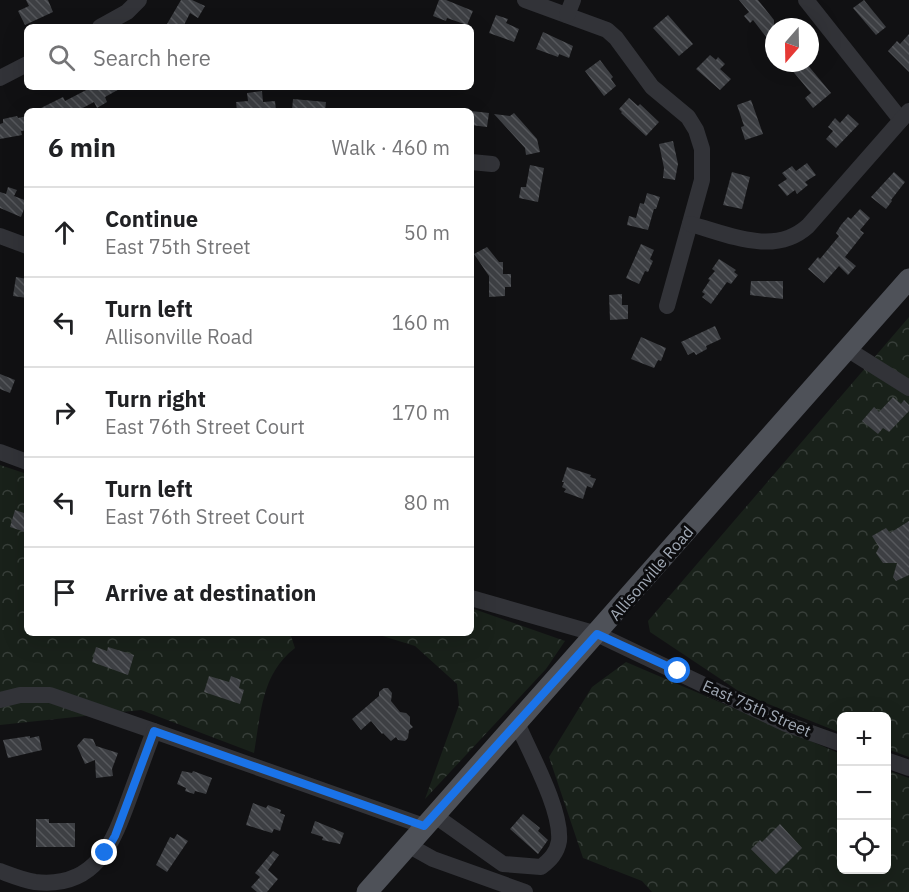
<!DOCTYPE html>
<meta charset="utf-8">
<style>
body{margin:0;font-family:"IBM Plex Sans",sans-serif;background:#f6f6f6;color:#202124}
.controls{position:absolute;right:18px;bottom:18px;display:grid;overflow:hidden;border-radius:9px;box-shadow:0 6px 24px #0002}
.controls button{width:54px;height:54px;display:grid;place-items:center;padding:0;border:0;border-bottom:2px solid #e0e0e0;background:#fff;color:#202124;font:30px sans-serif}
.compass{position:absolute;left:765px;top:18px;width:54px;height:54px;border-radius:50%;background:#fff;box-shadow:0 6px 24px #0002;rotate:200deg}
.stop{position:absolute;width:18px;height:18px;margin:-14px;border:4px solid #1a73e8;border-radius:50%;background:#fff}
.stop.end{background:#1a73e8;border-color:#fff;box-shadow:0 2px 6px #0008}
.list{margin:0;padding:0;list-style:none}
h2{display:flex;justify-content:space-between;align-items:center;height:78px;margin:0;padding:0 24px;font-size:26px}
h2 small{font-size:20px;font-weight:400;color:#757577}
.list li{display:grid;grid-template-columns:39px 1fr auto;gap:18px;align-items:center;box-sizing:border-box;height:90px;padding:0 24px;border-top:2px solid #e0e0e0}
.list b{display:block;font-size:22px;white-space:nowrap}
.list p{margin:0;font-size:20px;white-space:nowrap;color:#757577}
.list em{font-size:20px;font-style:normal;color:#757577}
.icon{flex:none;width:33px;height:33px;fill:none;stroke:currentColor;stroke-width:2;stroke-linecap:round;stroke-linejoin:round}
.map{position:relative;flex:none;width:909px;height:892px;overflow:hidden}
.search{position:absolute;background:#fff;box-shadow:0 6px 24px #0002;left:24px;top:24px;width:450px;height:66px;display:flex;align-items:center;gap:15px;box-sizing:border-box;padding:0 21px;border-radius:9px;color:#757577;font-size:22px}
.panel{position:absolute;background:#fff;box-shadow:0 6px 24px #0002;left:24px;top:108px;width:450px;height:528px;border-radius:9px}
.map>svg:first-child{display:block}
.forest{fill:url(#forest-crowns)}
.building{fill:url(#building-back-hatch)}
.lines{fill:none;stroke-linecap:round;stroke-linejoin:round}
.minor{stroke:#323338;stroke-width:16}
.major{stroke:#4e5158;stroke-width:21}
.route{stroke:#1a73e8;stroke-width:8}
.labels{text-anchor:middle;stroke-width:6;stroke-linejoin:round;paint-order:stroke}
.street-label{font-size:16px;fill:#a1a9b5;stroke:#0c0c0e}
</style>
<div class="map">
<svg width="909" height="892" viewBox="0 0 909 892">
<defs>
<pattern id="forest-crowns" width="20" height="18" patternUnits="userSpaceOnUse" patternTransform="scale(1.5)"><rect width="20" height="18" fill="#19211a"/><path d="M2 6a3 3 0 1 1 6 0M12 15a3 3 0 1 1 6 0" fill="none" stroke="#373e39"/></pattern>
<pattern id="building-back-hatch" width="6" height="6" patternUnits="userSpaceOnUse" patternTransform="scale(1.5)"><rect width="6" height="6" fill="#3d3f43"/><path d="M-1 5l2 2M0 0l6 6M5-1l2 2" fill="none" stroke="#56585c"/></pattern>
</defs>
<rect width="100%" height="100%" fill="#111113"/>
<g class="forest">
<polygon points="909,317 909,757 887,749 886,716 842,716 841,733 743,694 650,632 648,621"/>
<path d="M0 465 27 474V633H290L295 648C261 674 261 714 254 753L141 710 0 725Z"/>
<polygon points="471,608 565,641 546,669 425,799 459,705 457,684 415,646 373,633 471,633"/>
<polygon points="626,662 841,754 842,870 886,870 887,770 909,778 909,892 652,892 642,881 583,858 549,757 592,687"/>
</g>
<g class="building">
<polygon points="26,0 48,0 53,12 25,25 18,11 29,6"/>
<polygon points="181,0 192,0 205,6 198,18 190,13 183,27 171,27 167,24"/>
<polygon points="439,0 446,0 473,11 467,25 447,18 446,21 433,16"/>
<polygon points="739,0 758,0 774,20 774,47 753,20 750,23 744,16 749,12"/>
<polygon points="864,0 886,27 876,35 853,8"/>
<polygon points="496,15 508,19 506,23 519,29 514,42 489,33"/>
<polygon points="668,15 693,44 679,56 653,28"/>
<polygon points="543,32 573,46 569,58 559,54 558,57 536,49"/>
<polygon points="909,34 909,72 888,51 897,41 900,44"/>
<polygon points="710,55 716,60 718,57 725,64 720,69 731,79 720,90 696,69"/>
<polygon points="600,60 613,77 611,79 616,86 604,96 585,71"/>
<polygon points="786,63 806,63 831,93 813,108 805,98 811,93"/>
<polygon points="92,87 123,87 105,97 107,102 97,108 94,102 77,111 35,111 63,97 65,101"/>
<polygon points="262,91 263,102 275,101 276,111 237,111 236,102 248,101 247,93"/>
<polygon points="629,98 638,106 640,104 659,122 646,136 621,113 622,112 619,109"/>
<polygon points="293,99 326,102 325,111 292,111"/>
<polygon points="751,100 763,134 745,140 741,127 744,126 737,105"/>
<polygon points="471,111 489,113 487,127 471,125"/>
<polygon points="514,113 537,139 540,152 526,155 525,148 494,114 510,116"/>
<polygon points="848,114 859,124 836,148 826,139 833,131 828,127 835,118 840,123"/>
<polygon points="17,116 18,118 27,116 27,130 21,131 22,135 0,139 0,124 3,123 3,119"/>
<polygon points="673,141 678,164 675,180 663,178 664,168 659,144"/>
<polygon points="807,163 816,175 805,182 808,185 797,194 795,190 787,196 778,185 787,179 782,173 792,166 796,171"/>
<polygon points="530,165 544,168 538,202 519,198 521,187 526,187"/>
<polygon points="732,172 750,177 742,209 723,205"/>
<polygon points="894,172 905,182 891,200 892,201 886,209 871,197"/>
<polygon points="8,187 17,190 14,196 27,201 21,217 0,208 0,192 6,194"/>
<polygon points="647,193 660,197 656,209 654,209 648,230 627,225 629,216 636,218 640,203 644,204"/>
<polygon points="860,209 870,218 860,230 864,233 845,257 856,266 848,275 839,266 824,283 808,269 818,257 820,259 839,236 836,233 841,225 848,217 851,219"/>
<polygon points="641,244 654,250 650,259 653,261 648,272 645,271 639,284 626,278"/>
<polygon points="487,247 499,262 503,262 503,274 511,274 511,287 505,287 505,296 489,297 489,276 474,254"/>
<polygon points="719,259 736,270 734,272 738,275 731,284 727,282 711,304 702,297 705,294 702,292 710,280 708,279 715,271 712,269"/>
<polygon points="16,277 27,279 27,298 13,296"/>
<polygon points="751,281 783,281 783,299 750,295"/>
<polygon points="622,294 622,305 628,305 628,319 610,320 609,295"/>
<polygon points="715,326 721,339 706,346 707,349 696,355 694,352 688,355 681,342"/>
<polygon points="641,337 666,348 661,361 658,360 654,368 631,359"/>
<polygon points="0,374 15,380 10,393 0,389"/>
<polygon points="893,397 901,404 904,400 909,405 909,411 889,432 883,428 878,434 862,421 874,407 879,412"/>
<polygon points="567,467 591,475 590,477 596,479 592,488 587,486 583,499 564,492 566,489 562,487 564,482 562,482"/>
<polygon points="15,510 27,514 25,532 10,527"/>
<polygon points="909,521 909,575 896,581 893,577 897,563 883,563 876,553 879,547 872,536 886,528 890,533"/>
<polygon points="96,647 107,651 108,647 134,655 128,675 92,662"/>
<polygon points="209,676 229,682 231,676 241,680 239,688 244,690 240,704 204,692"/>
<polygon points="384,688 388,688 392,693 391,701 400,712 406,713 410,717 410,724 413,727 409,730 408,738 405,741 398,740 396,737 391,741 383,733 382,734 371,721 361,730 352,719 379,696 379,692"/>
<polygon points="30,736 30,738 39,736 42,750 8,758 3,740"/>
<polygon points="84,738 93,739 96,746 118,753 112,769 113,776 96,778 95,760 85,764 77,746"/>
<polygon points="182,771 192,773 193,771 212,778 206,794 195,791 194,794 185,791 186,788 177,784"/>
<polygon points="253,803 266,808 268,805 281,810 280,813 285,815 280,831 274,829 272,833 246,825"/>
<polygon points="523,814 540,828 538,831 548,840 538,854 510,829"/>
<polygon points="36,819 49,819 49,823 75,823 75,847 36,847"/>
<polygon points="315,821 344,833 340,844 322,840 323,837 311,833"/>
<polygon points="780,824 802,848 776,874 751,849 760,840 762,842"/>
<polygon points="177,834 188,841 167,872 156,865 170,837 174,839"/>
<polygon points="273,851 279,855 268,870 278,879 267,892 257,892 251,887 260,877 255,873"/>
</g>
<g class="lines">
<g class="minor">
<polyline points="525,0 607,30 616,38 652,87 688,117 696,130 702,149 702,180 667,306"/>
<polyline points="806,0 901,120"/>
<polyline points="567,15 573,0"/>
<polyline points="100,27 127,12 139,0"/>
<polyline points="0,78 27,64"/>
<polyline points="471,162 492,164"/>
<path d="M690 224C728 234 774 257 808 226L909 111"/>
<polyline points="0,236 27,246"/>
<polyline points="847,349 909,388"/>
<polyline points="0,452 27,462"/>
<polyline points="471,598 597,634 786,724 842,744"/>
<path d="M0 700 20 695H50L154 731C146 752 138 774 130 796 113 843 96 889 35 882 23 880 11 875 0 871"/>
<polyline points="154,731 424,826"/>
<polyline points="886,760 909,768"/>
<path d="M434 815 503 864 541 867C550 860 557 853 559 841 562 810 530 753 517 723"/>
<polyline points="408,845 433,859 525,892"/>
</g>
<polyline class="major" points="367,892 909,279"/>
</g>
<g class="lines">
<polyline class="route" points="105,853 115,836 154,731 424,826 597,634 678,671"/>
</g>
<g class="labels">
<g class="street-label">
<text transform="translate(651 573) rotate(-49)" y="6">Allisonville Road</text>
<text transform="translate(757 708) rotate(24)" y="6">East 75th Street</text>
</g>
</g>
</svg>
<div class="controls">
<button>+</button>
<button>−</button>
<button><svg class="icon" aria-label="locate" viewBox="0 0 24 24"><circle cx="12" cy="12" r="6"/><path d="M12 2v4M12 18v4M2 12h4M18 12h4"/></svg></button>
</div>
<svg class="compass" viewBox="-18 -18 36 36"><path d="M0-13l5 13h-10z" fill="#e53935"/><path d="M0 13l5-13h-10z" fill="#757577"/></svg>
<div class="stop" style="left:678px;top:671px"></div>
<div class="stop end" style="left:105px;top:853px"></div>
<div class="search"><svg class="icon" aria-label="search" viewBox="0 0 24 24"><circle cx="10" cy="10" r="6"/><path d="M15 15l6 6"/></svg>Search here</div>
<section class="panel">
<h2>6 min<small>Walk · 460 m</small></h2>
<ul class="list">
<li><svg class="icon" aria-label="ahead" viewBox="0 0 24 24"><path d="M12 20V5M6 11l6-6 6 6"/></svg><div><b>Continue</b><p>East 75th Street</p></div><em>50 m</em></li>
<li><svg class="icon" aria-label="left" viewBox="0 0 24 24"><path d="M17 20v-9H6M10 6l-5 5 5 5"/></svg><div><b>Turn left</b><p>Allisonville Road</p></div><em>160 m</em></li>
<li><svg class="icon" aria-label="right" viewBox="0 0 24 24"><path d="M7 20v-9h11M14 6l5 5-5 5"/></svg><div><b>Turn right</b><p>East 76th Street Court</p></div><em>170 m</em></li>
<li><svg class="icon" aria-label="left" viewBox="0 0 24 24"><path d="M17 20v-9H6M10 6l-5 5 5 5"/></svg><div><b>Turn left</b><p>East 76th Street Court</p></div><em>80 m</em></li>
<li><svg class="icon" aria-label="arrive" viewBox="0 0 24 24"><path d="M6 21V4h12l-3 4 3 4H6"/></svg><div><b>Arrive at destination</b></div></li>
</ul>
</section>
</div>
